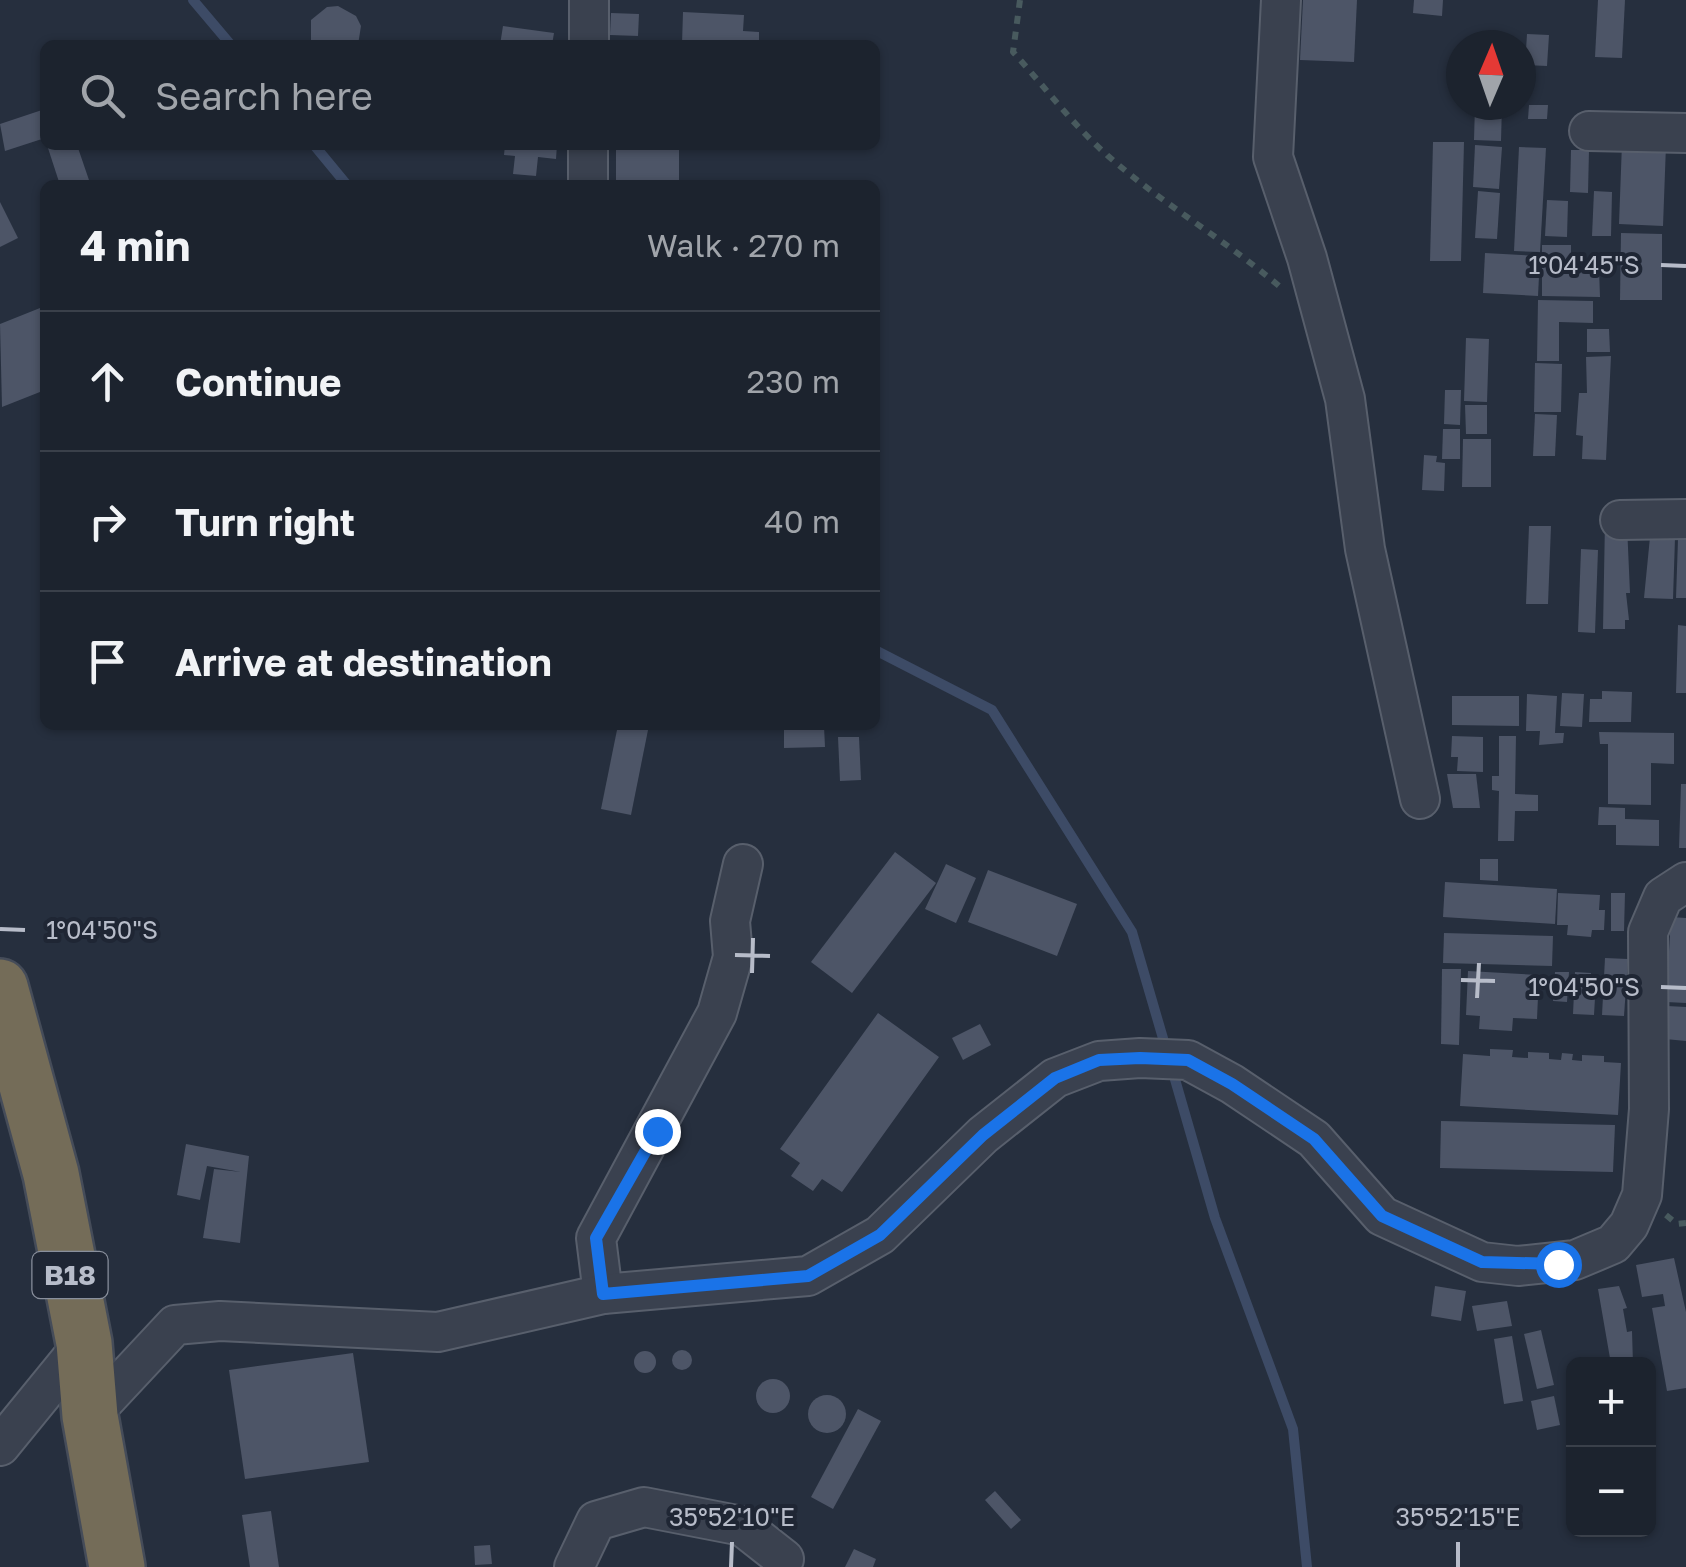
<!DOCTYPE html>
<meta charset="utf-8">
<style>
body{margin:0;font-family:"Golos Text",sans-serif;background:#292f3a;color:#f1f3f6}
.controls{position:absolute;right:30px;bottom:30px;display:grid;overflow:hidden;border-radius:15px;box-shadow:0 2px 8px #0004}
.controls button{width:90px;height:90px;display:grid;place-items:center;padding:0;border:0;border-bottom:2px solid #3a404a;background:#1c232e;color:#f1f3f6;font:50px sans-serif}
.compass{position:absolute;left:1446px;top:30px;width:90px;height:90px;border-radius:50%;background:#1c232e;box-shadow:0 2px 8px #0004;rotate:2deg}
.stop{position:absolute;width:30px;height:30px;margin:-22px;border:8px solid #1a73e8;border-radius:50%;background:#fff}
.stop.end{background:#1a73e8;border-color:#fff;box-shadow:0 2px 10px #0008}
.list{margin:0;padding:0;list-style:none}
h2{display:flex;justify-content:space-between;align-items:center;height:130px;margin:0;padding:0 40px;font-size:42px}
h2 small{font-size:32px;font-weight:400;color:#a0a4aa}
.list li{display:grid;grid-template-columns:65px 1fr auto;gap:30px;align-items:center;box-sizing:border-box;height:140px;padding:0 40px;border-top:2px solid #3a404a}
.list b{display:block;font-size:38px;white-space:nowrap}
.list em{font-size:32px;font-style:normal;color:#a0a4aa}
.icon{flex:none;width:55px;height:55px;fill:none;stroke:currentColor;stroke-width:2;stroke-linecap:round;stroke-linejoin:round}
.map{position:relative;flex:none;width:1686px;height:1567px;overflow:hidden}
.search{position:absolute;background:#1c232e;box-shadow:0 2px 8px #0004;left:40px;top:40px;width:840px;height:110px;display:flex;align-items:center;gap:25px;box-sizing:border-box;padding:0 35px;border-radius:15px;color:#a0a4aa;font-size:38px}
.panel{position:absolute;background:#1c232e;box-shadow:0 2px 8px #0004;left:40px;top:180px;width:840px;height:550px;border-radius:15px}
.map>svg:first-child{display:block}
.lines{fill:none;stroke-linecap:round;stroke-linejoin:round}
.stream{stroke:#3d4b66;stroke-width:10}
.building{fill:#4d5567}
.street-casing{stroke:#585f6c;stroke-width:42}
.highway-casing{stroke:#454c59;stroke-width:60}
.path{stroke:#485a5e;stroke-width:6;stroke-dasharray:8 8;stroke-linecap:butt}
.street{stroke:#3a414f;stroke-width:38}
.highway{stroke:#746c58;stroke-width:55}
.route{stroke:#1a73e8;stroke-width:12}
.ticks{fill:none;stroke:#b7bcc9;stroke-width:4}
.labels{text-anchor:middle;stroke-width:8;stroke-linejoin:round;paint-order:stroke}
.shield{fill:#1f2634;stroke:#898f9c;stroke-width:2.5}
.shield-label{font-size:28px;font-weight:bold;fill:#b7bcc9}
.ticks-label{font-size:25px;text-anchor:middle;fill:#b7bcc9;stroke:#1f2634;stroke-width:8;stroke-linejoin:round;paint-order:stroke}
</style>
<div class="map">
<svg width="1686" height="1567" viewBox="0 0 1686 1567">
<rect width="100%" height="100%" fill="#262f3e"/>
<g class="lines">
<g class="stream">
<polyline points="193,0 231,45"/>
<polyline points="314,145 347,185"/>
<polyline points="875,650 992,710 1132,932 1167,1052"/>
<polyline points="1172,1069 1215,1218 1293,1429 1307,1567"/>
</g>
</g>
<g class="building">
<polygon points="1303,0 1357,0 1354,62 1300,60"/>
<polygon points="1414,0 1443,0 1442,16 1413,13"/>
<polygon points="1598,0 1625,0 1622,58 1595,57"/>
<polygon points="338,6 356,16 361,26 358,45 311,45 311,20 327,7"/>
<polygon points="683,12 744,15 743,31 759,32 759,45 682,44"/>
<polygon points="611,13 639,14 638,36 610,35"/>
<polygon points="503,26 554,33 552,45 500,45"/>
<polygon points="1527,34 1549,35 1547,66 1525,65"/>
<polygon points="1475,105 1502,105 1501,141 1474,140"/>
<polygon points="1529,105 1548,105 1547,119 1528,119"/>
<polygon points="45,109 45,138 5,151 0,124"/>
<polygon points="1433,142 1464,142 1461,261 1430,261"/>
<polygon points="1622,143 1666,145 1663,226 1619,224"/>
<polygon points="47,145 77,145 90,183 60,185"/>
<polygon points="505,145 557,145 556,159 538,157 536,176 513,174 515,156 504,155"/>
<rect x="616" y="145" width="63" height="40"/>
<polygon points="1475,145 1502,147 1499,189 1473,187"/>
<polygon points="1519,147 1546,148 1540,252 1514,251"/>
<polygon points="1571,150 1589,150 1588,193 1570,192"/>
<polygon points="1478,191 1500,193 1497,239 1475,238"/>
<polygon points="1594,191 1612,192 1611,236 1592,236"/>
<polygon points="1547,200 1568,201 1567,237 1545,236"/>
<polygon points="0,202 18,238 0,247"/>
<polygon points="1621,233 1662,234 1662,300 1620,300"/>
<polygon points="1542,245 1571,245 1571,269 1599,269 1600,297 1542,296"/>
<polygon points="1485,253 1540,256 1538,296 1483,293"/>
<polygon points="1538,300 1593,301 1593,323 1559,322 1559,361 1537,361"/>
<polygon points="45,306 45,390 2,407 0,324"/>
<polygon points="1587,329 1609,329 1610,352 1587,352"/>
<polygon points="1466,338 1489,339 1487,402 1464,401"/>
<polygon points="1611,356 1606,460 1582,459 1583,436 1576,435 1577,420 1579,393 1587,393 1586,357"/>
<polygon points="1535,363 1562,364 1561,412 1534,412"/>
<polygon points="1445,390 1461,390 1460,425 1444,424"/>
<polygon points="1465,405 1487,405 1487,434 1466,434"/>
<polygon points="1535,414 1557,415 1555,456 1533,456"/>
<polygon points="1443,429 1460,429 1460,459 1442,459"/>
<polygon points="1463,439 1491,439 1491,487 1462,487"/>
<polygon points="1424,455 1437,456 1436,462 1445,463 1444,491 1422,490"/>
<polygon points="1605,521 1627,525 1630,593 1626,593 1629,620 1625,620 1625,629 1603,629"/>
<polygon points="1529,526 1551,526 1548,604 1526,604"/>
<polygon points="1650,537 1675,538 1673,599 1644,598"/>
<polygon points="1678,539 1686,539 1686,598 1676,598"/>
<polygon points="1581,549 1598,550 1595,633 1578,632"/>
<polygon points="1678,625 1686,626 1686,693 1676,693"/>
<polygon points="1602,691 1632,692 1631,722 1589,722 1590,699 1602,699"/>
<polygon points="1562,693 1584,694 1582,727 1560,726"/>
<polygon points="1527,694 1557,696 1555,733 1564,733 1563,743 1539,745 1540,731 1526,731"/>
<polygon points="1452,696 1519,696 1519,726 1452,725"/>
<polygon points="618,725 648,730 631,815 601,809"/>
<polygon points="824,726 825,747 784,748 784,727"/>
<polygon points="1599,732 1674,733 1674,764 1651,763 1651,805 1608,804 1608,744 1600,744"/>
<polygon points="1452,736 1483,737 1483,772 1457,771 1458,757 1451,757"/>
<polygon points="1499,736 1516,736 1515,794 1538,795 1538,811 1515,811 1514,841 1498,841 1499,791 1492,790 1492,776 1499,776"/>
<polygon points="838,737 859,737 861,780 840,781"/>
<polygon points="1447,774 1476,774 1480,808 1453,808"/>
<polygon points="1681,784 1686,784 1686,848 1679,848"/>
<polygon points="1599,807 1625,808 1625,819 1659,820 1659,846 1616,845 1616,825 1598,825"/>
<polygon points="895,852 936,883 852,993 811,962"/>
<polygon points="1480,859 1498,859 1498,881 1480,880"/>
<polygon points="946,864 976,878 956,923 925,909"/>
<polygon points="988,870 1077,904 1057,956 968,922"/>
<polygon points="1445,882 1557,889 1555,924 1443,917"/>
<polygon points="1558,893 1600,895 1599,910 1605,910 1604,930 1592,930 1591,937 1567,935 1568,925 1557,925"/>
<polygon points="1611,893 1625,893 1624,931 1611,931"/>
<polygon points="1671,917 1686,918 1686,1003 1666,1002"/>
<polygon points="1444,933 1553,936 1552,966 1443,963"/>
<polygon points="1605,958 1628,959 1624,1016 1602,1015"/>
<polygon points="1442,969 1461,969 1459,1045 1441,1044"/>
<polygon points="1468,971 1539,975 1537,1019 1513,1018 1512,1031 1479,1029 1480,1016 1466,1015"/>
<polygon points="1555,972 1569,972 1567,1002 1553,1001"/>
<polygon points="1575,972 1591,973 1590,981 1596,981 1594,1015 1573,1014"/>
<polygon points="1667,1006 1686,1007 1686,1041 1665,1039"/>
<polygon points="878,1013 939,1057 842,1192 822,1179 813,1191 791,1176 800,1163 780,1149"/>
<polygon points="980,1024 991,1045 963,1060 952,1038"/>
<polygon points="1490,1049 1513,1050 1512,1057 1528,1058 1528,1052 1549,1053 1549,1059 1561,1060 1562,1053 1573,1054 1572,1060 1582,1061 1582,1055 1604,1056 1604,1062 1621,1063 1618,1115 1460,1106 1463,1054 1490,1056"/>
<polygon points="1441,1121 1615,1125 1613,1172 1440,1168"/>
<polygon points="186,1144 249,1156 240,1243 203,1238 214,1169 241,1172 207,1166 200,1200 177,1195"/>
<polygon points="1674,1258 1686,1312 1686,1388 1667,1391 1652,1308 1665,1306 1663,1294 1642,1297 1636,1265"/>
<polygon points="1435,1286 1466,1291 1461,1321 1431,1316"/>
<polygon points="1619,1286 1627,1308 1623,1309 1627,1332 1632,1331 1633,1364 1611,1364 1598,1289"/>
<polygon points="1507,1301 1512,1326 1477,1331 1472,1306"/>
<polygon points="1541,1330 1554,1385 1537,1389 1524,1334"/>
<polygon points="1512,1336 1523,1401 1504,1404 1494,1339"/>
<circle cx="682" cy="1360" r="10"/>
<circle cx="645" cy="1362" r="11"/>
<polygon points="353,1353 369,1462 245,1479 229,1370"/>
<circle cx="773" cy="1396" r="17"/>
<circle cx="827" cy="1414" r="19"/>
<polygon points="1554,1396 1560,1425 1537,1430 1531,1401"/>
<polygon points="858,1409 881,1421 833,1509 811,1497"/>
<polygon points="995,1491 1021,1520 1011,1529 985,1500"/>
<polygon points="271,1511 279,1567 250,1567 242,1515"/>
<polygon points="490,1545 492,1564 475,1565 474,1546"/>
<polygon points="854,1549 876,1559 873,1567 845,1567"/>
</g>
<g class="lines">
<defs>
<g id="street">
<polyline points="1281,0 1273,157 1307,258 1345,399 1365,549 1420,799"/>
<polyline points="589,45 589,0"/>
<polyline points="1589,131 1686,133"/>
<polyline points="588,185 588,145"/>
<polyline points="1620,520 1686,519"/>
<polyline points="603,1294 596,1238 717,1013 733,957 730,921 743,864"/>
<polyline points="90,1416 175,1325 220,1321 438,1332 603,1294 808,1276 880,1235 983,1135 1055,1078 1099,1061 1140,1058 1188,1060 1232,1084 1314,1139 1382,1216 1482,1262 1518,1266 1575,1260 1613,1244 1629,1225 1642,1195 1649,1109 1648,932 1663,897 1686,882"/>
<polyline points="0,1446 84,1343"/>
<polyline points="574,1567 596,1521 644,1507 742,1526 784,1559"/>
</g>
<polyline id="highway" points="0,987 51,1174 84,1343 90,1416 117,1567"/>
</defs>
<use href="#street" class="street-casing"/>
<use href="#highway" class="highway-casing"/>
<g class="path">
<path d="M1020 0 1013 52C1044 86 1073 125 1107 155 1161 203 1224 239 1279 286"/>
<polyline points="1666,1215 1677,1224 1686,1223"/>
</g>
<use href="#street" class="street"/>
<use href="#highway" class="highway"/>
</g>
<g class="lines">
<polyline class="route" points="657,1131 596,1238 603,1294 808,1276 880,1235 983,1135 1055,1078 1099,1060 1140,1058 1188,1060 1232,1084 1314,1139 1382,1216 1482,1262 1558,1264"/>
</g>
<path class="ticks" d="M1661 265 1686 266M0 929 25 930M735 955 770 956M752 973 753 938M1461 980 1495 981M1661 987 1686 988M1477 998 1479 963M731 1567 732 1542M1458 1567V1542"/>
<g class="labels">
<rect class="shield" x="32.5" y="1252" width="75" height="46" rx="8"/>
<g class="shield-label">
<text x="70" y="1285">B18</text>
</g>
</g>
<g class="ticks-label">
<text x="1584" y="274">1°04'45"S</text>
<text x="102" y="939">1°04'50"S</text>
<text x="1584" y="996">1°04'50"S</text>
<text x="732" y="1526">35°52'10"E</text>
<text x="1458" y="1526">35°52'15"E</text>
</g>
</svg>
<div class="controls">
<button>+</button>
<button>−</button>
</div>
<svg class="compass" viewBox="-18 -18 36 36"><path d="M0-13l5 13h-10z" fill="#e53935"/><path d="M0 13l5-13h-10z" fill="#a0a4aa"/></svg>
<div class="stop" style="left:1558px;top:1264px"></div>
<div class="stop end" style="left:657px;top:1131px"></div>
<div class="search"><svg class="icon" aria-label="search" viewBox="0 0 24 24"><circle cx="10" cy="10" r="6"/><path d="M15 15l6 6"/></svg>Search here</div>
<section class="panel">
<h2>4 min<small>Walk · 270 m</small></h2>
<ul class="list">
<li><svg class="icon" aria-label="ahead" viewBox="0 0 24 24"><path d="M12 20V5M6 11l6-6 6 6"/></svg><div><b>Continue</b></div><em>230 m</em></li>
<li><svg class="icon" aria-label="right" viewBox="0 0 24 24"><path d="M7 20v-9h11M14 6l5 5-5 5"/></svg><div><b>Turn right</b></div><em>40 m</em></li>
<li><svg class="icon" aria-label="arrive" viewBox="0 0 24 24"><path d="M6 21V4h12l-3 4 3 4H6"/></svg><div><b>Arrive at destination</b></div></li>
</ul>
</section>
</div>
